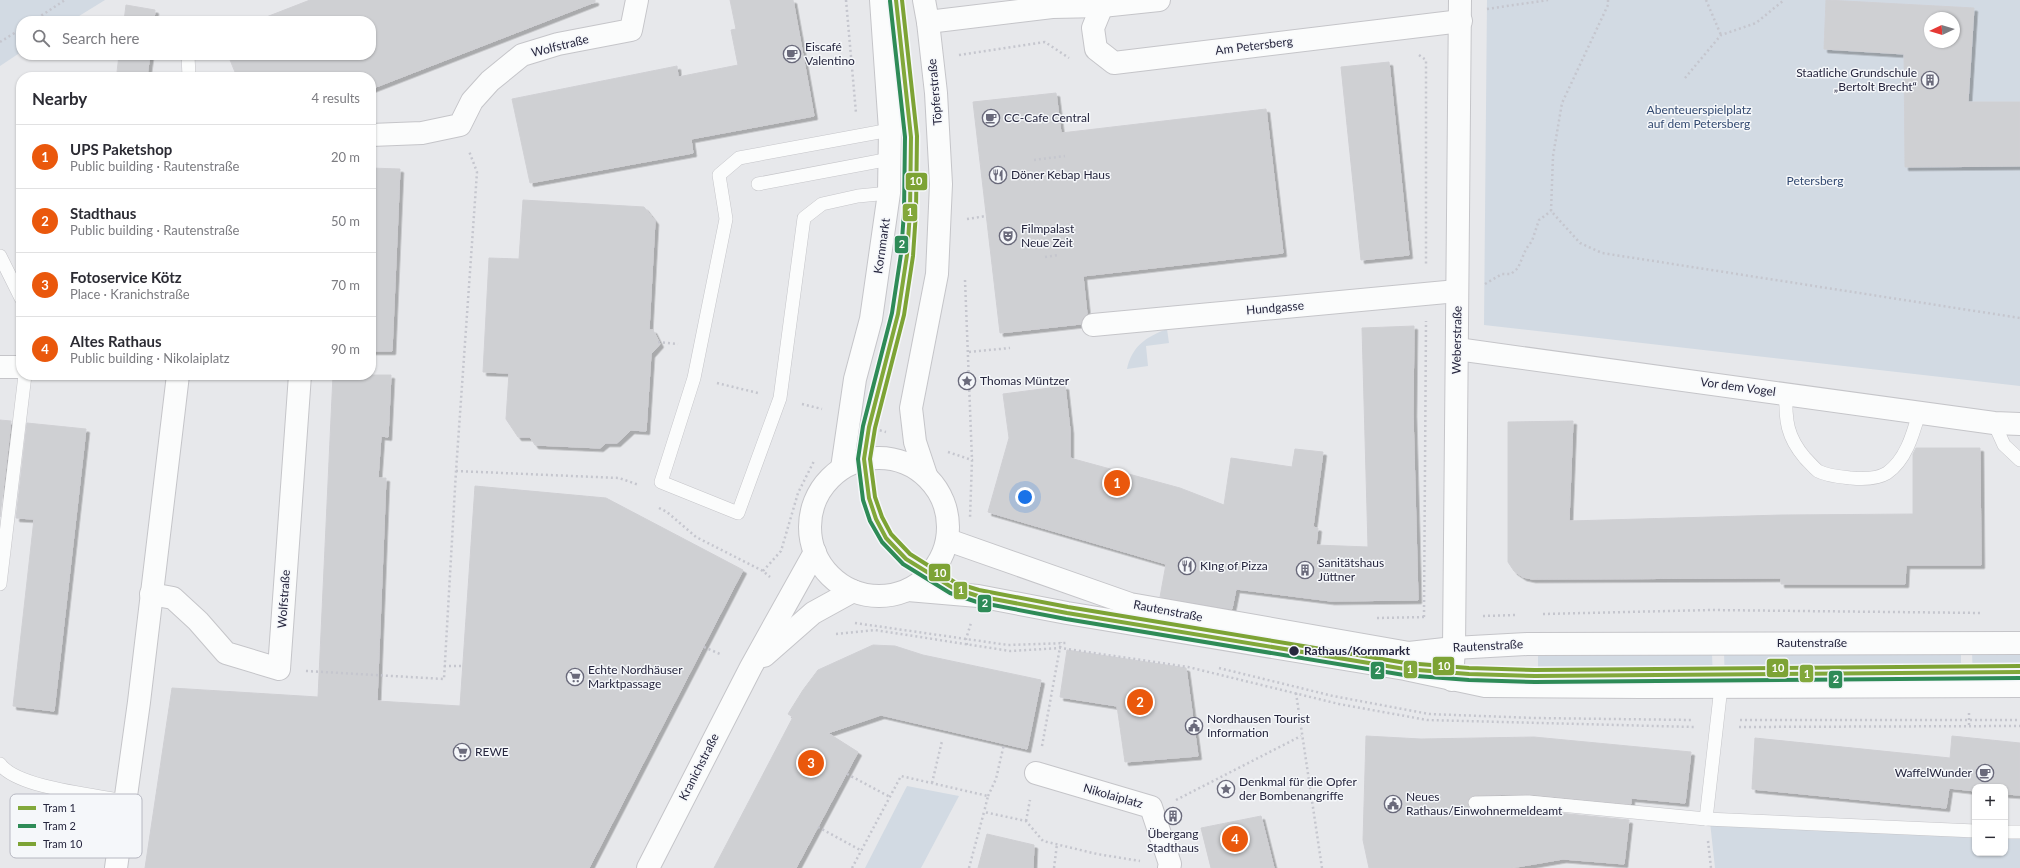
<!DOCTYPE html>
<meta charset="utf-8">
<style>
body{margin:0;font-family:Lato,sans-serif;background:#f2f2f3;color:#2b2b33}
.controls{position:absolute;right:12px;bottom:12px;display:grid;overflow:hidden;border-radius:8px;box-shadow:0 1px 3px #0004}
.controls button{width:36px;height:36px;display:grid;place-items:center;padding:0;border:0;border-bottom:1px solid #e1e1e2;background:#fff;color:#2b2b33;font:20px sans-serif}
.compass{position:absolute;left:1924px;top:12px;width:36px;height:36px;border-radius:50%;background:#fff;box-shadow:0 1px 3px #0004;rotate:266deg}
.you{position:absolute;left:1025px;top:497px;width:14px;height:14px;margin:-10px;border:3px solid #fff;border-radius:50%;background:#1a73e8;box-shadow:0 0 0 6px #1a73e833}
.badge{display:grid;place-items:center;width:26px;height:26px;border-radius:50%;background:#ea580c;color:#fff;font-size:13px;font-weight:700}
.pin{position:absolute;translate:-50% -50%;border:2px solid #fff;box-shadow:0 1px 4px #0006}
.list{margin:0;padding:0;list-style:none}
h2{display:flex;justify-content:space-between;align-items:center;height:52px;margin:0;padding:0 16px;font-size:17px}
h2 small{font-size:13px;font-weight:400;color:#7c7c81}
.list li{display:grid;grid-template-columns:26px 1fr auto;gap:12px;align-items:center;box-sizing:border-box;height:64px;padding:0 16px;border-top:1px solid #e1e1e2}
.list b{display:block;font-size:15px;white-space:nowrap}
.list p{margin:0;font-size:13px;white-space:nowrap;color:#7c7c81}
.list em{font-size:13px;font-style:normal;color:#7c7c81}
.icon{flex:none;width:22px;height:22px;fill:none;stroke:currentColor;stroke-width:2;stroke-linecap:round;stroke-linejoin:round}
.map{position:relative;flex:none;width:2020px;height:868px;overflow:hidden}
.search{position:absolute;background:#fff;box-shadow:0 1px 3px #0004;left:16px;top:16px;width:360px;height:44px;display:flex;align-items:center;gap:10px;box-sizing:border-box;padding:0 14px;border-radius:16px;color:#7c7c81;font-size:15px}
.panel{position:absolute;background:#fff;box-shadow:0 1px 3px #0004;left:16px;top:72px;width:360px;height:308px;border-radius:16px}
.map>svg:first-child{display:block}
.green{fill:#d2dae3;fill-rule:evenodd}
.building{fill:#cfd0d3;stroke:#d0d0d4;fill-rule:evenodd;filter:url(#shadow)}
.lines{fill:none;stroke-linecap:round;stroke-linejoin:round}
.service-casing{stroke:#c5c5c9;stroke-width:14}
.minor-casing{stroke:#c5c5c9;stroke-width:24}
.path{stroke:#c5c6ce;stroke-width:2.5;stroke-dasharray:2 3;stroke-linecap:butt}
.service{stroke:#fbfcfc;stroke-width:13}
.minor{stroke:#fbfcfc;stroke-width:22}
.tram-1-casing{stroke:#f5f7fa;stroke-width:7}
.tram-2-casing{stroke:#f5f7fa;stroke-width:7}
.tram-3-casing{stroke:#f5f7fa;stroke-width:7}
.tram-1{stroke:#82a83b;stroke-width:4}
.tram-2{stroke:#2e8b57;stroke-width:4}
.tram-3{stroke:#7da335;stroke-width:4}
.stop-dot{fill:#26263e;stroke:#f5f7fa;stroke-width:1.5}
.labels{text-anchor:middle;stroke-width:3;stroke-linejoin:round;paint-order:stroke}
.street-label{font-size:12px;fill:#26263e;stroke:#f5f7fa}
.poi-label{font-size:12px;fill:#26263e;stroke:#f5f7fa;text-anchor:start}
.park-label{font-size:12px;fill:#334a71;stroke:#f5f7fa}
.stop-label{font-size:12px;font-weight:bold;fill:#26263e;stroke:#f5f7fa;text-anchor:start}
.key{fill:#f5f7fa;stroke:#b7b8c2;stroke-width:1}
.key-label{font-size:11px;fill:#26263e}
.line-badge{stroke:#f5f7fa;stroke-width:1.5}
.badge-label{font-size:11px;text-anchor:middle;font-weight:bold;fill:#fff}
</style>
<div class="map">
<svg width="2020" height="868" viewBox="0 0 2020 868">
<defs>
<filter id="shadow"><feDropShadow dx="3.5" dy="3.5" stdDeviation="0" flood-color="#0004"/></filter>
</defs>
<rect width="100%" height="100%" fill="#e7e8eb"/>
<g class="green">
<polygon points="0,0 105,0 71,21 21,21 21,52 0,66"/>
<path d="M1487 0H2020V386L1484 325ZM1930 18H1954V42H1930Z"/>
<path d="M1167 329 1169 343 1146 346 1148 366 1127 369C1132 346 1146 337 1167 329Z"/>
<polygon points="1972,651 2020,651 2020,681 1973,681"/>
<polygon points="1961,652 1961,682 1725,683 1724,653"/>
<polygon points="1712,653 1713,682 1538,682 1538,654"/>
<polygon points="907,786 959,796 921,868 865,868"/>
<polygon points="1710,822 1975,832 1975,853 2005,853 2005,832 2020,832 2020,868 1715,868"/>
</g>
<g class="building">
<polygon points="310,0 595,0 595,2 371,89 371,77 237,77 228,55 371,55 371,21 256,21"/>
<polygon points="730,0 793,0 814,116 691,139 693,153 530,183 512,99 677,66 678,77 738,65 731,30 736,29"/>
<path d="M1826 0 1974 8 1968 102H2020V166L1905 167 1904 54 1824 49ZM1930 18H1954V42H1930Z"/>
<polygon points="126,5 155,10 154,21 124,21"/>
<polygon points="119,55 150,55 147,76 117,72"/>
<polygon points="1389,62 1409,255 1361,260 1341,67"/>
<polygon points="1056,93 1061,133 1266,109 1283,253 1083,276 1087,314 1082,319 1081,324 1000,333 973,102"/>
<polygon points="371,168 400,169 392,351 371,351"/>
<polygon points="523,200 644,207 655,221 649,330 653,330 660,344 651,354 646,431 631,430 617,443 606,443 600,448 535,445 530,437 518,437 506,419 509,373 483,372 489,258 519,259"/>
<polygon points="1414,326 1413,413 1418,600 1331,601 1236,589 1232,609 1160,597 1166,564 988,512 1009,438 1003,394 1065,386 1070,430 1070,458 1180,488 1224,505 1231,458 1292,467 1295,449 1323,452 1313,527 1318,528 1316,545 1368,547 1362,328"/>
<polygon points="333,375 391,375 388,437 381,436 378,478 386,478 377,701 460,706 475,486 606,498 743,570 589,868 145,868 172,688 318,697"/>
<polygon points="0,420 11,421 0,517"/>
<polygon points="1573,421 1569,521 1782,515 1913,514 1913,454 1916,448 1980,448 1981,565 1906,565 1905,584 1781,584 1781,578 1532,579 1523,577 1514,571 1508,562 1508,422"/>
<polygon points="27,423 86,429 54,711 13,706 34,519 16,518"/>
<polygon points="873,645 895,646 923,655 1041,680 1027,749 881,715 828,733 858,752 796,868 714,868 793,717 788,714 803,690 818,670"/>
<polygon points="1067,650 1186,668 1198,756 1125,762 1117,706 1060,697"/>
<polygon points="1366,736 1421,739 1534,737 1691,752 1685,803 1631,798 1631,804 1529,794 1474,795 1468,799 1467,804 1471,810 1475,811 1529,810 1629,820 1624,864 1563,859 1511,868 1369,868 1363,840"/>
<polygon points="1952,736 2020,743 2020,795 2005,794 2005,787 1975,787 1975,791 1949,788 1946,808 1752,789 1755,738 1950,758"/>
<polygon points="1261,816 1274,868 1211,868 1201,828"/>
<polygon points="987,834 1034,845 1033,868 978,868"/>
</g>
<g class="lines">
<defs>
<g id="service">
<polyline points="188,55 189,77"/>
<polyline points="758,184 890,159"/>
<polyline points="889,193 858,196 822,204 804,218 780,398 738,513 661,482 694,378 726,219 719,175 739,158 890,130"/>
<polyline points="0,256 21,298"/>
<path d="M1786 393C1785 420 1787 437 1805 458 1809 462 1814 468 1818 471 1827 476 1841 477 1851 478 1861 479 1877 479 1887 473 1906 460 1913 434 1919 413"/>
<polyline points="1994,423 2004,445 2020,460"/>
<polyline points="0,584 25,375"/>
<path d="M0 764C17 788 96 795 125 801"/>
<polyline points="1475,803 1529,802 1706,819 1975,831"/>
<polyline points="1706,819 1721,687"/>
<polyline points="2005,832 2020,832"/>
</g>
<g id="minor">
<polyline points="924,0 928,22 936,93 941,184 937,274 911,408 915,442 926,475"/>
<polyline points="1102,6 1093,28 1096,49 1114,63 1461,21"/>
<polyline points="928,22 1052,7 1102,6 1159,0"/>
<polyline points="371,135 422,133 460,125 472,101 490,81 522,55 558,44 631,30 637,0"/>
<polyline points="1093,325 1457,291"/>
<polyline points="1457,349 1994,423 2020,424"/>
<polyline points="0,367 21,367"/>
<circle cx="879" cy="527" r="69"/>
<polyline points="842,468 855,379 871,319 889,193 890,130 881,0"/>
<polyline points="948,540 1130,604 1409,653 1454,648 1527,644 2020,643"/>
<polyline points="908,590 978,596 1067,613 1405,669 1485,686 1642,687 2020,686"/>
<polyline points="151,594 173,598 198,621 226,653 279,669 300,375"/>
<polyline points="764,656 813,613 853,591"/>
<polyline points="1452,680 1454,648 1460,0"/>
<polyline points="1036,773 1151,807 1170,864 1169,868"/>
<polyline points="116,868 139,702 178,375"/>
<polyline points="648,868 751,667 815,552"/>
</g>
</defs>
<use href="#service" class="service-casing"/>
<use href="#minor" class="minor-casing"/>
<g class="path">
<polyline points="846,0 856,113"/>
<polyline points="1608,0 1608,5 1562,103 1553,156 1551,211 1580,243 1602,253 2020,318"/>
<polyline points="1706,0 1721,35"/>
<polyline points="1487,9 1548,0"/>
<polyline points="33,21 65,0"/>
<polyline points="0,42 21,29"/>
<polyline points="959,55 1045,42 1069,58"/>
<polyline points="1419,55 1426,60 1426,266"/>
<polyline points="1685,78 1721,35 1756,23 1784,0"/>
<polyline points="1034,160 1065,156"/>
<polyline points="967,219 986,216"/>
<polyline points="1045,257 1059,255"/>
<polyline points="965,280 972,460"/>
<polyline points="1485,284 1502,274 1511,274 1518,268 1526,249 1532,241 1539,220 1551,211"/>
<polyline points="658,342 678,344"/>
<polyline points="969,352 1010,348"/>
<polyline points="717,383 758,393"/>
<polyline points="802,404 822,409"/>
<polyline points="875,429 886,432"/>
<polyline points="948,452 972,460 970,518"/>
<polyline points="456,471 619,478 639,485"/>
<polyline points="659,508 667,512 696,537 763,571 770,577"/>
<polyline points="763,571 781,551 798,493 814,461"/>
<polyline points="1543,614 1711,610 1982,613"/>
<polyline points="1483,616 1516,615"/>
<polyline points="1424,617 1426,321"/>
<polyline points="1377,618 1426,617"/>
<polyline points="855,623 1008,645 1067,643"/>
<polyline points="836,634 875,630 1010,651 1061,648 1188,667 1339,704 1427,720 1694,727"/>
<polyline points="967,645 966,639 971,623"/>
<polyline points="704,647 720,654"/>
<polyline points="444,666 463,666"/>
<polyline points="1219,668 1333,696 1429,714 1534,718 1693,720"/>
<polyline points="306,671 444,679 456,471 477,172 469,151"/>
<polyline points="1296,693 1322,868"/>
<polyline points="1969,713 1969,726"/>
<polyline points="1740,720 2020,720"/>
<polyline points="1739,727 2020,726"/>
<polyline points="1042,746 1061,642"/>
<polyline points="847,774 890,797"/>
<polyline points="932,783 942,741"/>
<polyline points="988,796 996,779 1004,744"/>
<polyline points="1176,800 1301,736"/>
<polyline points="1026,821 1030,800"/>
<polyline points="818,827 862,851"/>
<polyline points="1708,841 1711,868"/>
<polyline points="852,868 901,776 988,796 984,812"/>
<polyline points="969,868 984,812 1026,821 1043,841 1097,854 1140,861"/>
<polyline points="1054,868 1057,844"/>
</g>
<use href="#service" class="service"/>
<use href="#minor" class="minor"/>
<defs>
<polyline id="tram-1" points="896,0 911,137 910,212 907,255 898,314 869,427 864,459 869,498 876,519 886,538 906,559 953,588 978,596 1067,613 1405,669 1469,674 1535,676 2020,672"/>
<polyline id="tram-2" points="890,1 905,137 904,212 901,254 892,313 863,426 858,459 863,500 870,521 882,542 903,564 950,593 977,602 1066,619 1404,675 1469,680 1535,682 2020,678"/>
<polyline id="tram-3" points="902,0 917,136 916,212 913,256 904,315 875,428 870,459 875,497 882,517 891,534 910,554 956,583 979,590 1068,607 1406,663 1469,668 1535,670 2020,666"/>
</defs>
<use href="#tram-1" class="tram-1-casing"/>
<use href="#tram-2" class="tram-2-casing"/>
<use href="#tram-3" class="tram-3-casing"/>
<use href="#tram-1" class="tram-1"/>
<use href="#tram-2" class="tram-2"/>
<use href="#tram-3" class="tram-3"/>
</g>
<defs>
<symbol id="cafe-ring" viewBox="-11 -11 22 22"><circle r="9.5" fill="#f5f7fa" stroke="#6a6a7b" stroke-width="1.5"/><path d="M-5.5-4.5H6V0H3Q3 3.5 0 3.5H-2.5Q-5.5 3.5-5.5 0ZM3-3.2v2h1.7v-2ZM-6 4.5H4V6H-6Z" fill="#6a6a7b"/></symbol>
<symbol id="building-ring" viewBox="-11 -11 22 22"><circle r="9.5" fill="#f5f7fa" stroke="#6a6a7b" stroke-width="1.5"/><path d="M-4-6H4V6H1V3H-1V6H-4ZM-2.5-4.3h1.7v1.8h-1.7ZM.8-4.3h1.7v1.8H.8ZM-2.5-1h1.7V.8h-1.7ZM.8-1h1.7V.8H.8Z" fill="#6a6a7b"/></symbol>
<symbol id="restaurant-ring" viewBox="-11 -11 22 22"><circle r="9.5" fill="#f5f7fa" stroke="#6a6a7b" stroke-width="1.5"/><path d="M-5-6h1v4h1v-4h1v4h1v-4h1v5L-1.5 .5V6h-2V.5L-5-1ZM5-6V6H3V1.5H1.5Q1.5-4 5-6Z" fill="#6a6a7b"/></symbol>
<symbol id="theatre-ring" viewBox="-11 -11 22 22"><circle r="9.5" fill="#f5f7fa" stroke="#6a6a7b" stroke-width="1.5"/><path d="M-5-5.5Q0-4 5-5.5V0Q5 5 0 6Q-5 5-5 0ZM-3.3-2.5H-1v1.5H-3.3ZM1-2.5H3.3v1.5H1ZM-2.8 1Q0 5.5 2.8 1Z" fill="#6a6a7b"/></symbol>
<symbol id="sight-ring" viewBox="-11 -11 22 22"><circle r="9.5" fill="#f5f7fa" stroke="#6a6a7b" stroke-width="1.5"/><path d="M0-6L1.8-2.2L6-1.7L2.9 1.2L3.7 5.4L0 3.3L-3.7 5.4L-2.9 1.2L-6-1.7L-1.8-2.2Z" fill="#6a6a7b"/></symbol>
<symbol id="supermarket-ring" viewBox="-11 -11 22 22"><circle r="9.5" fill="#f5f7fa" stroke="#6a6a7b" stroke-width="1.5"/><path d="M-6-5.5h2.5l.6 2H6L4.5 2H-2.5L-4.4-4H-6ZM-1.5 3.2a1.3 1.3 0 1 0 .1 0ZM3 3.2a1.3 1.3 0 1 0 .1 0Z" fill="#6a6a7b"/></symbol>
<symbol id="civic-ring" viewBox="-11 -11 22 22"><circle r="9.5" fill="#f5f7fa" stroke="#6a6a7b" stroke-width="1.5"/><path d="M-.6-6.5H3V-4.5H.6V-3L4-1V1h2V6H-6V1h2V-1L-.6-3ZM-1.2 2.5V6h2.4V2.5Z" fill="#6a6a7b"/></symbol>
</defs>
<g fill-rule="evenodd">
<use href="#cafe-ring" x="782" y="44" width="20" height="20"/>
<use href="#building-ring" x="1920" y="70" width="20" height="20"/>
<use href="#cafe-ring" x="981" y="108" width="20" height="20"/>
<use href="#restaurant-ring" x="988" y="165" width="20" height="20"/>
<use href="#theatre-ring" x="998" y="226" width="20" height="20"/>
<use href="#sight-ring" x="957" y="371" width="20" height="20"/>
<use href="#restaurant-ring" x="1177" y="556" width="20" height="20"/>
<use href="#building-ring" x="1295" y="560" width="20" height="20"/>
<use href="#supermarket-ring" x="565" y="667" width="20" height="20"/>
<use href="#civic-ring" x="1184" y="716" width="20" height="20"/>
<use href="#supermarket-ring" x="452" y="742" width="20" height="20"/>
<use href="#cafe-ring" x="1975" y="763" width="20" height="20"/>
<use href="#sight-ring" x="1216" y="779" width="20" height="20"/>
<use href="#civic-ring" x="1383" y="794" width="20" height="20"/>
<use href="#building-ring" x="1163" y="806" width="20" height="20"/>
</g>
<circle class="stop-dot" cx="1294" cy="651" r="5.5"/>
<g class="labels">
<g class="street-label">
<text transform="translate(560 46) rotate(-14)" y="4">Wolfstraße</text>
<text transform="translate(1254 46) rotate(-7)" y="4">Am Petersberg</text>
<text transform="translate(935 92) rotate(-95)" y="4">Töpferstraße</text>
<text transform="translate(882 246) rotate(-82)" y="4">Kornmarkt</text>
<text transform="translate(1275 308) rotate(-5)" y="4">Hundgasse</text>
<text transform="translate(1457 340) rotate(-89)" y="4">Weberstraße</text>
<text transform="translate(1738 387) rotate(8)" y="4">Vor dem Vogel</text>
<text transform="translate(284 599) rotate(-86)" y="4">Wolfstraße</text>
<text transform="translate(1168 611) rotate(11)" y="4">Rautenstraße</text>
<text x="1812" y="647">Rautenstraße</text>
<text transform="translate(1488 646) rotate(-3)" y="4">Rautenstraße</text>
<text transform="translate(699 767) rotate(-63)" y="4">Kranichstraße</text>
<text transform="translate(1113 796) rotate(16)" y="4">Nikolaiplatz</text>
</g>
<g class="poi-label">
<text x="805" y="51">Eiscafé<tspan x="805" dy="14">Valentino</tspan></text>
<text x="1917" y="77" text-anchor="end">Staatliche Grundschule<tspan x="1917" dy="14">„Bertolt Brecht“</tspan></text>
<text x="1004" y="122">CC-Cafe Central</text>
<text x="1011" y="179">Döner Kebap Haus</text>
<text x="1021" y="233">Filmpalast<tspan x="1021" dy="14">Neue Zeit</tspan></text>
<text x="980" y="385">Thomas Müntzer</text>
<text x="1318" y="567">Sanitätshaus<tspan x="1318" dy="14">Jüttner</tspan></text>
<text x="1200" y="570">KIng of Pizza</text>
<text x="588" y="674">Echte Nordhäuser<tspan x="588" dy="14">Marktpassage</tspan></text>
<text x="1207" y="723">Nordhausen Tourist<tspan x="1207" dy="14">Information</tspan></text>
<text x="475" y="756">REWE</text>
<text x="1972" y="777" text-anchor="end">WaffelWunder</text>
<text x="1239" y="786">Denkmal für die Opfer<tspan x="1239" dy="14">der Bombenangriffe</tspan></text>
<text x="1406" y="801">Neues<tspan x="1406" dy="14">Rathaus/Einwohnermeldeamt</tspan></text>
<text x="1173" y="838" text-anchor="middle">Übergang<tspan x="1173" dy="14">Stadthaus</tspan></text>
</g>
<g class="park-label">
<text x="1699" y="114">Abenteuerspielplatz<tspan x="1699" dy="14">auf dem Petersberg</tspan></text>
<text x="1815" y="185">Petersberg</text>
</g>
<g class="stop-label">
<text x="1304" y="655">Rathaus/Kornmarkt</text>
</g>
</g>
<rect x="10" y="794" width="132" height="64" rx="6" class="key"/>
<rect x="18" y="806" width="18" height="4" fill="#82a83b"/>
<rect x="18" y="824" width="18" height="4" fill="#2e8b57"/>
<rect x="18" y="842" width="18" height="4" fill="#7da335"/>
<g class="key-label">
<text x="43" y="812">Tram 1</text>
<text x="43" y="830">Tram 2</text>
<text x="43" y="848">Tram 10</text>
</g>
<g class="line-badge">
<rect x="905" y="172" width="23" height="19" rx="4" fill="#7da335"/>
<rect x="902" y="203" width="16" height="19" rx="4" fill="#82a83b"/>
<rect x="894" y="235" width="15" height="19" rx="4" fill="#2e8b57"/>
<rect x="928" y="563" width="23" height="19" rx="4" fill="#7da335"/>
<rect x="953" y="581" width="15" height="19" rx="4" fill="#82a83b"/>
<rect x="977" y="594" width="15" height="19" rx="4" fill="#2e8b57"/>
<rect x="1432" y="656" width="23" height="20" rx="4" fill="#7da335"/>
<rect x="1766" y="658" width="23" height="20" rx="4" fill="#7da335"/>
<rect x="1403" y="660" width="15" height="19" rx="4" fill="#82a83b"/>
<rect x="1370" y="661" width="15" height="19" rx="4" fill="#2e8b57"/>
<rect x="1799" y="664" width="15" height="19" rx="4" fill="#82a83b"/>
<rect x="1828" y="670" width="15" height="19" rx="4" fill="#2e8b57"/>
</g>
<g class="badge-label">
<text x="916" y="185">10</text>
<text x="910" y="216">1</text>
<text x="902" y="248">2</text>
<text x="940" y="577">10</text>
<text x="961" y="594">1</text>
<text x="985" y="607">2</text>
<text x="1444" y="670">10</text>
<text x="1778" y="672">10</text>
<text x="1410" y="673">1</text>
<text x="1378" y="674">2</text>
<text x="1807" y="678">1</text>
<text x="1836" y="683">2</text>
</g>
</svg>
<div class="controls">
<button>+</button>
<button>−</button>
</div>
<svg class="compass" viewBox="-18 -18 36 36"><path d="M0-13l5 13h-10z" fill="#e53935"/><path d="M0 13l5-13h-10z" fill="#7c7c81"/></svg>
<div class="you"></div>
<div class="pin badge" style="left:1117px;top:483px">1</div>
<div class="pin badge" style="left:1140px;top:702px">2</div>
<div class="pin badge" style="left:811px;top:763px">3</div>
<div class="pin badge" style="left:1235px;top:839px">4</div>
<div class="search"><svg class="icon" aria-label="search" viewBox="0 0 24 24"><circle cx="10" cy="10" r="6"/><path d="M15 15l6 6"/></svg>Search here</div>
<section class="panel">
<h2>Nearby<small>4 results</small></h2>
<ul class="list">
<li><span class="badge">1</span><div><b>UPS Paketshop</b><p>Public building · Rautenstraße</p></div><em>20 m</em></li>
<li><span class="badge">2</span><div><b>Stadthaus</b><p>Public building · Rautenstraße</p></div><em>50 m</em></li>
<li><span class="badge">3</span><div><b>Fotoservice Kötz</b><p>Place · Kranichstraße</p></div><em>70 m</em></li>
<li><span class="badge">4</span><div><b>Altes Rathaus</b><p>Public building · Nikolaiplatz</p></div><em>90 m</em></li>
</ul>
</section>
</div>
